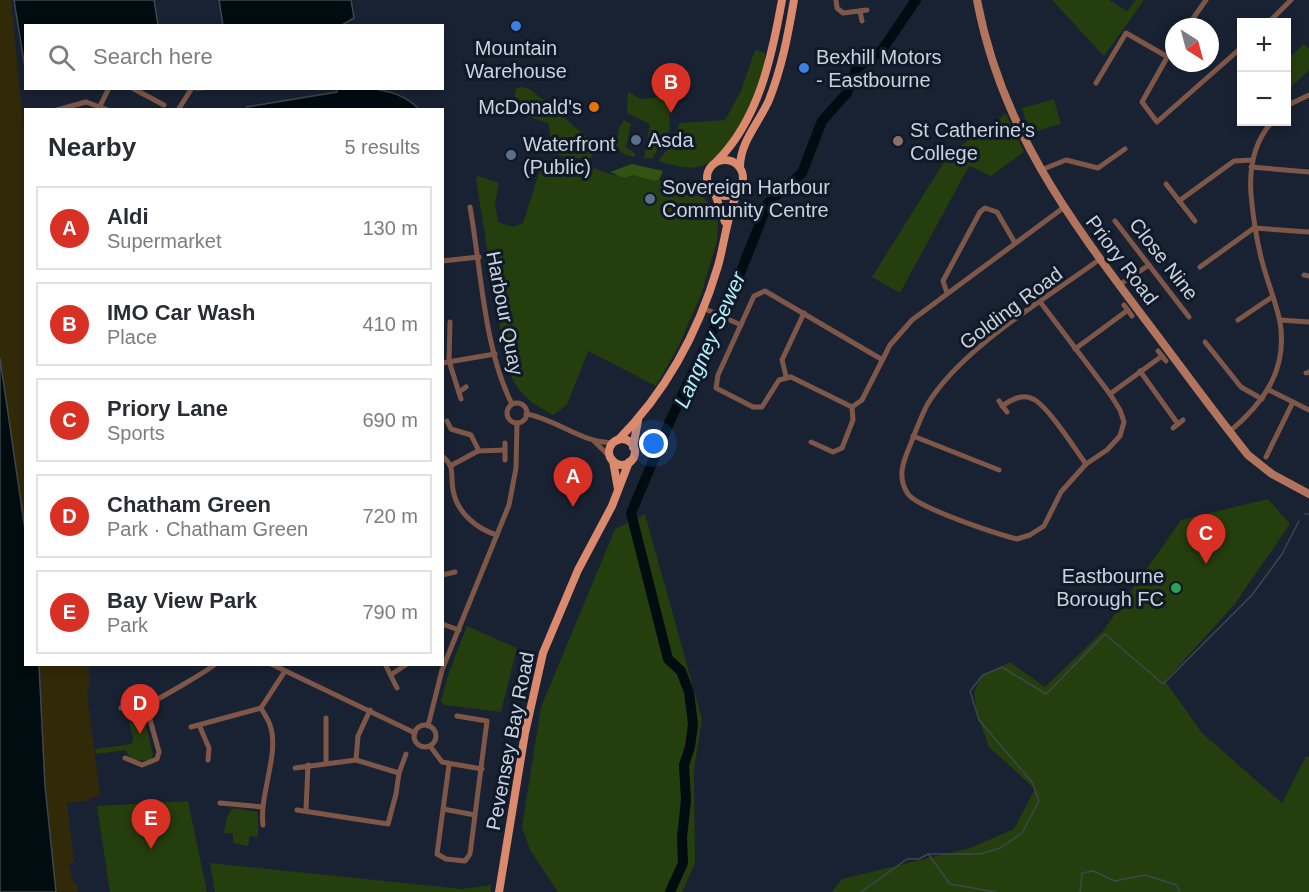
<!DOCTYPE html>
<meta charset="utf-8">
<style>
body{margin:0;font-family:Arial,sans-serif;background:#f7f7f7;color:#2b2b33}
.controls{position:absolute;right:18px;top:18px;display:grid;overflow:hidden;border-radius:0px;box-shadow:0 3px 9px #0003}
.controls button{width:54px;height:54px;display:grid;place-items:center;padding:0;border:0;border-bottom:2px solid #e1e1e2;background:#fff;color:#2b2b33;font:30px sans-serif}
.compass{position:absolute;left:1165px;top:18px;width:54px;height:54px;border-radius:50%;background:#fff;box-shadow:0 3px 9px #0003;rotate:144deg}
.you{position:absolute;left:654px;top:444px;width:21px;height:21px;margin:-15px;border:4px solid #fff;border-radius:50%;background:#1a73e8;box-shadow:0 0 0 9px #1a73e833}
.badge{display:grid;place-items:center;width:39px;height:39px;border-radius:50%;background:#d93025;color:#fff;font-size:20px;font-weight:700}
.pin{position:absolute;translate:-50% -50px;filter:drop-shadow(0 2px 3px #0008)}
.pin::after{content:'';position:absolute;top:32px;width:21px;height:18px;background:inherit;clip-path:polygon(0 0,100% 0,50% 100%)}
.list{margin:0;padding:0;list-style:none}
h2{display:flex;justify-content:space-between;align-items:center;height:78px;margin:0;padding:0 24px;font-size:26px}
h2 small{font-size:20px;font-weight:400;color:#7c7c81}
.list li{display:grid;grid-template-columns:39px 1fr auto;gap:18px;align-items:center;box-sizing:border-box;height:84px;margin:0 12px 12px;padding:0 12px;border:2px solid #e1e1e2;border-radius:0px}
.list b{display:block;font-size:22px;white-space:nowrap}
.list p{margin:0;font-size:20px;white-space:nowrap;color:#7c7c81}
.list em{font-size:20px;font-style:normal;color:#7c7c81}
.icon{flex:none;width:33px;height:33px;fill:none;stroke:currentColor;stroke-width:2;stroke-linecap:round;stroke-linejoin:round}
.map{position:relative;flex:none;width:1309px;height:892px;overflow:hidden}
.search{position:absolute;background:#fff;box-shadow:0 3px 9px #0003;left:24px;top:24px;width:420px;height:66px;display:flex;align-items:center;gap:15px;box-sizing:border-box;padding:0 21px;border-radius:0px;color:#7c7c81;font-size:22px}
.panel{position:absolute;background:#fff;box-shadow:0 3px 9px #0003;left:24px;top:108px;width:420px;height:558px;border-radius:0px}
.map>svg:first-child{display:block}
.green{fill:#253e0d}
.forest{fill:#335410}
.sand{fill:#312907}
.water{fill:#000c0f;stroke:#3d474d;stroke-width:1.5}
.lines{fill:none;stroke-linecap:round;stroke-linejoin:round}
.stream{stroke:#3d474d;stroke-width:1.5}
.river{stroke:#000c0f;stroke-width:10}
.street{stroke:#7e5749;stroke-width:5}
.secondary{stroke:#b2745d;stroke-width:8}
.primary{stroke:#db8a6d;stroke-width:8}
.shop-dot{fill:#3f7fe0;stroke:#0f1928;stroke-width:2}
.food-dot{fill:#e8710a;stroke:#0f1928;stroke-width:2}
.service-dot{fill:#5c6f8a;stroke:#0f1928;stroke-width:2}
.education-dot{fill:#8d6e63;stroke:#0f1928;stroke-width:2}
.leisure-dot{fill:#2e9e5b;stroke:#0f1928;stroke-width:2}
.labels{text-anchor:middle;stroke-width:6;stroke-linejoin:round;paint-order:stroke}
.poi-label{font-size:20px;fill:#cbd2dd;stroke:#0f1928;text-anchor:start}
.street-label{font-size:20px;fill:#cbd2dd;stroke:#0f1928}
.water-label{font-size:21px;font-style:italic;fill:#b3effb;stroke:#0f1928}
</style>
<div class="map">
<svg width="1309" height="892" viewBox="0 0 1309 892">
<rect width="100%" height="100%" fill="#182232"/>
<g class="green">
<polygon points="1052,0 1109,0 1127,11 1136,0 1144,0 1104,56"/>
<polygon points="1304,44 1309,49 1309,70 1287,91 1287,60"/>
<path d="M755 50 765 53C766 80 731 155 704 165 689 171 673 165 658 161L667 150 680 123 725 120 741 91Z"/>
<polygon points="522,87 530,89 588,138 594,147 591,158 566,158 554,152 548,123 527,116 528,111 518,105 519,99 514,96 517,88"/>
<polygon points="628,92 641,99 664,97 664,94 668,94 670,129 652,159 644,158 650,124 627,113"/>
<polygon points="1054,99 1061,124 1029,133 1022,108"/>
<polygon points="1006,114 1024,152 991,176 969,166 900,293 872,277 949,154"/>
<polygon points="624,120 631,124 626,147 636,154 634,157 623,154 616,145 619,128"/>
<path d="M543 161 547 165H585L613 175H632L653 181 672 178 688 183 715 209 718 225 717 241 701 295 678 347 656 386 588 351 567 405 553 415C521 397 513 388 504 353L476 179 478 176 499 183 495 203 498 222 513 227 523 223Z"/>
<polygon points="1268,499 1290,524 1234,605 1165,681 1202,733 1282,803 1306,756 1309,757 1309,892 832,892 842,879 970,848 1014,829 1035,789 989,747 977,714 974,692 982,676 1010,662 1045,687 1103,631 1181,520"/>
<polygon points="645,514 702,719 694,770 695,863 682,892 558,892 530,850 522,827 541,707 615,529"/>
<polygon points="467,626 517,648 501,712 444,705 441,701 449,672"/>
<polygon points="138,711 143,713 153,755 150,760 131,761 126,750 96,754 95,749 132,744 133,737 129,722 138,721"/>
<polygon points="188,801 207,892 110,892 97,806"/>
<polygon points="233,808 258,812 258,837 250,836 248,846 233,843 233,834 224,833 227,817"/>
<polygon points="210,863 462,889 491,885 491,892 215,892"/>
</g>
<polygon class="forest" points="632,164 663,171 659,180 653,181 632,175 624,178 610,172"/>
<polygon class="sand" points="0,0 11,0 26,151 26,664 88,665 90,681 87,695 100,794 86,801 67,803 74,862 69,864 73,883 77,883 78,892 4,892 0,845"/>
<g class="water">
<polygon points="14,0 154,0 158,25 26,26 25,68"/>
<polygon points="219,0 351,0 354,18 342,25 223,25"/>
<path d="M370 88C389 91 405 95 419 109H247V107L337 92V89Z"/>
<polygon points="0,358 25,530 26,664 39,665 45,786 56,892 0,892"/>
</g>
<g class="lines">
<g class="stream">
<polyline points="1305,514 1309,514"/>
<polyline points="929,855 950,884 995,892"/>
<polyline points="861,892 907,859 919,859 928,854 980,854 1000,848 1022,833 1039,801 1032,782 979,720 970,691 983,675 1002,667 1046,694 1105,634 1163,684 1252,595 1282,554 1299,521"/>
<polyline points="1080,892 1082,873 1093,871 1115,881 1145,875 1177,885 1180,892"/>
</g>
<polyline class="river" points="670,892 683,863 682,837 686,800 684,765 690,747 693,724 689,692 681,671 668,659 631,513 670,421 739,276 768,203 802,173 822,121 847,93 856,69 882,50 916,0"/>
<g class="street">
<polyline points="836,0 837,8 843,13 867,10"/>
<polyline points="860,11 862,21"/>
<polyline points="1269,22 1291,0"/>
<polyline points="1187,27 1206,0"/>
<polyline points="1174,45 1142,102 1157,122 1242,47"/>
<polyline points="1096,83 1126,33 1166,56"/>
<polyline points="132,88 164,105"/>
<polyline points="196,88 202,88"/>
<polyline points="100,106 109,88"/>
<polyline points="1286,106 1309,95"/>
<polyline points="57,110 86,102 108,110"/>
<polyline points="178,110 192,88"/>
<polyline points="1251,167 1309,172"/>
<polyline points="1041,170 1066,160 1098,168 1125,149"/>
<polyline points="1166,184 1195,221"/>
<polyline points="1179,201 1234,161 1252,160"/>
<path d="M470 207C481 268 484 350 512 404"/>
<polyline points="1115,221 1189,317"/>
<polyline points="442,261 479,257"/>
<polyline points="1200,267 1254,228 1309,232"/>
<polyline points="1304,275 1309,276"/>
<polyline points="1119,285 1149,265"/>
<polyline points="947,293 943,281 980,212 985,208 997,212 1015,243"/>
<path d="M1041 303 1110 394 1120 410 1124 422 1120 436 1107 450 1086 464 1061 492 1044 526 1030 535 1017 539C997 534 918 508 908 494 896 476 904 460 911 443 916 430 921 417 927 405 961 348 1047 298 1100 259"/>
<polyline points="1124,305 1132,316"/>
<polyline points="703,308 741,325"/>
<polyline points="1238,320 1272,297"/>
<polyline points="1280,320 1309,322"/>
<polyline points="450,322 449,361 461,399"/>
<polyline points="1205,342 1241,387 1262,399"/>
<polyline points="1075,349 1128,310"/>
<polyline points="1158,351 1166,361"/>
<polyline points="442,363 495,354"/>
<polyline points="1140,371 1178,424"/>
<polyline points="1306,373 1309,372"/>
<polyline points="786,376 782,360 804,313"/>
<polyline points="1269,390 1309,410"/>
<polyline points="459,392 466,387"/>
<polyline points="1110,394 1162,356"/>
<polyline points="999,401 1007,412"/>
<circle cx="517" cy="413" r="10"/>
<path d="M1002 406C1011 400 1023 393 1033 399 1047 405 1075 449 1086 464"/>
<polyline points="852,407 791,377 779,380 762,407 753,407 716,388 718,375 754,296 765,291 881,359"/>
<polyline points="852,407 862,400 890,345 912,320 1063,208"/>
<path d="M526 414C555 418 586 446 614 442"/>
<polyline points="447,421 451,429 471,435 479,451"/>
<polyline points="1173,428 1183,420"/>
<path d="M1229 432C1264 403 1288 369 1280 322 1276 302 1267 281 1262 261 1256 238 1253 217 1251 194 1249 167 1254 142 1272 122"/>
<polyline points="913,436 999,470"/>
<polyline points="594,441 610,457"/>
<polyline points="811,442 833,452 842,448 853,420 852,407"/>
<path d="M442 456C456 467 450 475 453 490 457 513 477 529 497 535"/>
<polyline points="1266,457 1293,402"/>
<polyline points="505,460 505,443"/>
<polyline points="452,465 478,451 505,450"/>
<polyline points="442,575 455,572"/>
<polyline points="442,624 459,630"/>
<polyline points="271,664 415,733"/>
<polyline points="385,664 397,688"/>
<polyline points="392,674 407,664"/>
<path d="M121 708C129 707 138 707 145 705 151 704 211 669 215 664"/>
<path d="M261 708C264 714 268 719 270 725 280 753 259 795 263 825"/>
<polyline points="457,716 487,721 475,815"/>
<circle cx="425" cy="736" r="11"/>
<polyline points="428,726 442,670 509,505 516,468 517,423"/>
<polyline points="191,727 261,708 285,671"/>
<polyline points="200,727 209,748 208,760"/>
<polyline points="430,746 442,762 482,769"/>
<polyline points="125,758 142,765 157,759 159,752 146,705"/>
<polyline points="326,763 326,718"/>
<polyline points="295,768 356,760"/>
<polyline points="399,773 406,754"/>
<polyline points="220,803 263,807"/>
<polyline points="443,809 475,815 470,854 465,861 446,859 437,854 449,765"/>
<polyline points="297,810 388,824 396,794 399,773 356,760 358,736 370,710"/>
<polyline points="306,810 308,765"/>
</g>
<path class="secondary" d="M977 0C1001 128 1068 217 1144 318 1179 364 1212 410 1248 455L1272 474 1309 494"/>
<g class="primary">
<circle cx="725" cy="178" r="18"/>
<path d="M717 161C759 119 772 56 782 0"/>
<path d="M740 167C740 142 759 123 769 100 782 67 788 35 794 0"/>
<polyline points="715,194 725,222"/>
<circle cx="622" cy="452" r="13"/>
<path d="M618 440C667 391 698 333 718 266 725 241 727 215 738 191"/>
<polyline points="633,447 638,421"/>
<polyline points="613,461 618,489"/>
<polyline points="499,892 525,733 543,653 578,570 612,506 629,462"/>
</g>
</g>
<g class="shop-dot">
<circle cx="516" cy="26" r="6"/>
<circle cx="804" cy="68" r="6"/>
</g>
<circle class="food-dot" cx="594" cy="107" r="6"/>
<g class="service-dot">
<circle cx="636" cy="140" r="6"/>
<circle cx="511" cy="155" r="6"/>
<circle cx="650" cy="199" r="6"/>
</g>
<circle class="education-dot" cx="898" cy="141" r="6"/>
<circle class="leisure-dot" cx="1176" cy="588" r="6"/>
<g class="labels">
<g class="poi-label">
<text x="516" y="55" text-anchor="middle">Mountain<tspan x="516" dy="23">Warehouse</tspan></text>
<text x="816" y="64">Bexhill Motors<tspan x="816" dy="23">- Eastbourne</tspan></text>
<text x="582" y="114" text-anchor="end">McDonald's</text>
<text x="910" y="137">St Catherine's<tspan x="910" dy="23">College</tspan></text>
<text x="648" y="147">Asda</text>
<text x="523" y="151">Waterfront<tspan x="523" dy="23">(Public)</tspan></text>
<text x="662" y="194">Sovereign Harbour<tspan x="662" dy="23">Community Centre</tspan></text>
<text x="1164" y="583" text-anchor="end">Eastbourne<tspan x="1164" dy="23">Borough FC</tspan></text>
</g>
<g class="street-label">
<text transform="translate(1164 259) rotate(52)" y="7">Close Nine</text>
<text transform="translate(1122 260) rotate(53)" y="7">Priory Road</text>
<text transform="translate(1011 308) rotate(-37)" y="7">Golding Road</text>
<text transform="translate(505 313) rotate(79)" y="7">Harbour Quay</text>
<text transform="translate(510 741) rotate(-79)" y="7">Pevensey Bay Road</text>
</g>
<g class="water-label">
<text transform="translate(710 340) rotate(-66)" y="7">Langney Sewer</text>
</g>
</g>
</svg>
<div class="controls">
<button>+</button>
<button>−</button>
</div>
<svg class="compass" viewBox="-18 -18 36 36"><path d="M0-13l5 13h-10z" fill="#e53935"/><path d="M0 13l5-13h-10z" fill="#7c7c81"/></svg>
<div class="you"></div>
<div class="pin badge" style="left:573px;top:507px">A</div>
<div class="pin badge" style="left:671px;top:113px">B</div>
<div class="pin badge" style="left:1206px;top:564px">C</div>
<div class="pin badge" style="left:140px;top:734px">D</div>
<div class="pin badge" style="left:151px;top:849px">E</div>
<div class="search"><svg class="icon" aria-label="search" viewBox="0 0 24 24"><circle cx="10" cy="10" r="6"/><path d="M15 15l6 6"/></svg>Search here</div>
<section class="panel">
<h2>Nearby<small>5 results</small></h2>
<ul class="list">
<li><span class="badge">A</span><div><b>Aldi</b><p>Supermarket</p></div><em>130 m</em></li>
<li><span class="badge">B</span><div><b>IMO Car Wash</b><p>Place</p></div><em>410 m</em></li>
<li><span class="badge">C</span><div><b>Priory Lane</b><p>Sports</p></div><em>690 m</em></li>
<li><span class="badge">D</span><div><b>Chatham Green</b><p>Park · Chatham Green</p></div><em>720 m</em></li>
<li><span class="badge">E</span><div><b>Bay View Park</b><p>Park</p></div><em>790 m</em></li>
</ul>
</section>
</div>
